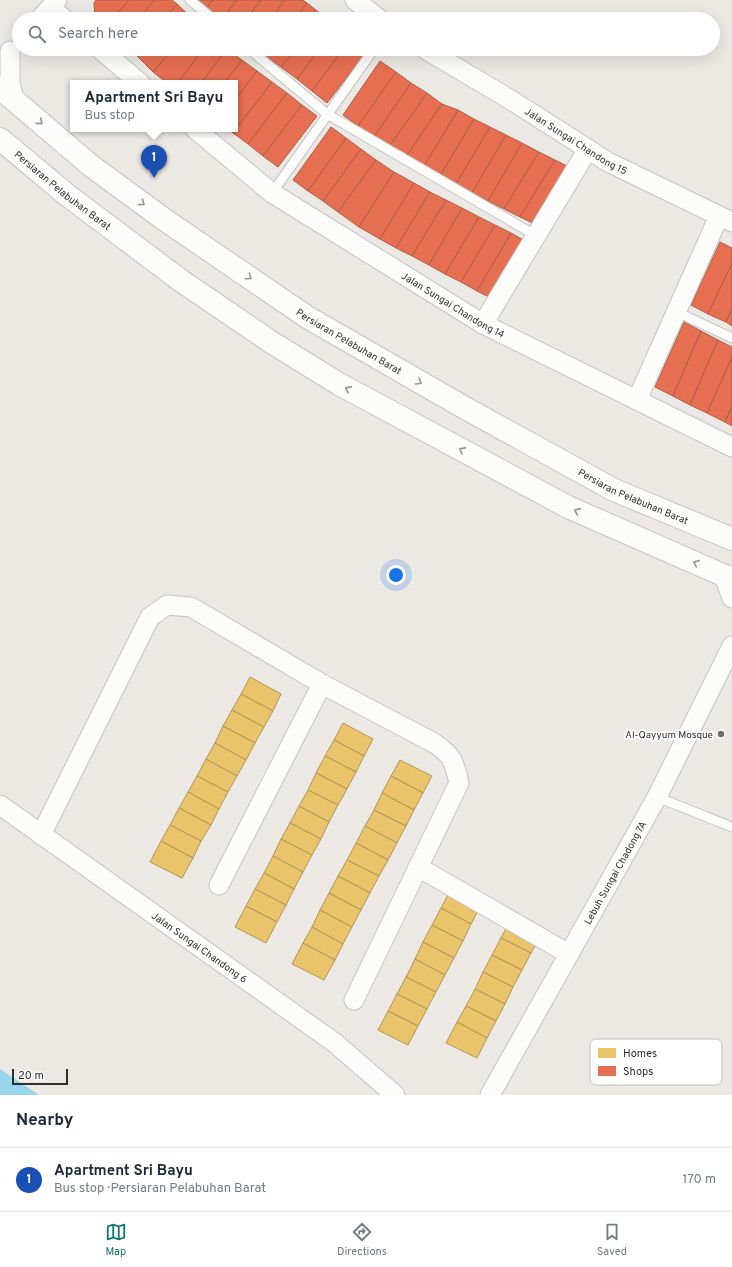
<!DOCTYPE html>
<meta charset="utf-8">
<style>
body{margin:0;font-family:Overpass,sans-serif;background:#f6f6f7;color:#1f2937}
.scale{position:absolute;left:12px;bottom:10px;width:56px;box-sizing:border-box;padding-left:4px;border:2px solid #2e2e2e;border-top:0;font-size:11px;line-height:14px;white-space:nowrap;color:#2e2e2e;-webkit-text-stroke:3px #fff;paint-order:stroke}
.you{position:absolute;left:396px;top:575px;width:14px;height:14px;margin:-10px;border:3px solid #fff;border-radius:50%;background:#1a73e8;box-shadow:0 0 0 6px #1a73e833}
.badge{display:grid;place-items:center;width:26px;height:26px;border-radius:50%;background:#0f766e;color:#fff;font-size:13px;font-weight:700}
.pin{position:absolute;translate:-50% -33px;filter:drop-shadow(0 1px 2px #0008)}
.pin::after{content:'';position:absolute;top:21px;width:14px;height:12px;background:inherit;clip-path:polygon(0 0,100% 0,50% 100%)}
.popup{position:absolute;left:70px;top:80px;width:168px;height:52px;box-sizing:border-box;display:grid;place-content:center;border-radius:0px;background:#fff;filter:drop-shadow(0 1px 3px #0005);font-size:13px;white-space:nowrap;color:#747a83}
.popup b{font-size:15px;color:#1f2937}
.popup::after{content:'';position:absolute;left:50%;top:100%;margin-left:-8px;border:8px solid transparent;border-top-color:#fff}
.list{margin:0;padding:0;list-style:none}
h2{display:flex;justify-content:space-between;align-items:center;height:52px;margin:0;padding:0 16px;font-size:17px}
h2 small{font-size:13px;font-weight:400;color:#747a83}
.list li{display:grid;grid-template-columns:26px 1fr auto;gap:12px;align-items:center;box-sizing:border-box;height:64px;padding:0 16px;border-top:1px solid #e0e1e3}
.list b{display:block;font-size:15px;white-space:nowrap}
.list p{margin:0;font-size:13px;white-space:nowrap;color:#747a83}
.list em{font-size:13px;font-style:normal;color:#747a83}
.icon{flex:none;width:22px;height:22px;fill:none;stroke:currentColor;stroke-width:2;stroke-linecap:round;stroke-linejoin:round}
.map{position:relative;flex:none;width:732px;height:1095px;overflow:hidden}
.search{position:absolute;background:#fff;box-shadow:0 4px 16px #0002;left:12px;right:12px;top:12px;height:44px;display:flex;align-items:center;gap:10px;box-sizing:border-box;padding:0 14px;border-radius:22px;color:#747a83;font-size:15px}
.sheet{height:116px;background:#fff}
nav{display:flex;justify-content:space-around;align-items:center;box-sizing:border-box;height:56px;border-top:1px solid #e0e1e3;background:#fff;font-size:11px;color:#747a83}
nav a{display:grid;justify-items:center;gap:2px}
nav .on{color:#0f766e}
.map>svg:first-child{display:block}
.water{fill:#99d6ec}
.homes{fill:#e9c46a;stroke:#b19758}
.shops{fill:#e76f51;stroke:#b05c46}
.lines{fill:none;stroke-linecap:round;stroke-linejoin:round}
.service-casing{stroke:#c5c4c5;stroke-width:11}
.minor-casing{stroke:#c5c4c5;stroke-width:21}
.tertiary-casing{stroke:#c5c4c5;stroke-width:24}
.service{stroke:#fcfcfb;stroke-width:9}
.minor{stroke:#fcfcfb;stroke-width:19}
.tertiary{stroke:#fcfcfb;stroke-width:22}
.oneway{stroke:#959594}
.poi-dot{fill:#706f6e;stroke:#fff;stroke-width:1.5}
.labels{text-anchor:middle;stroke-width:4;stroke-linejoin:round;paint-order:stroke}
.street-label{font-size:10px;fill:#2e2e2e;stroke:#fff}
.poi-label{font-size:10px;fill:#2e2e2e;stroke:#fff;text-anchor:end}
.key{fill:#fff;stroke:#c0c0c0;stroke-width:1}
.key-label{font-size:11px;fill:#2e2e2e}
</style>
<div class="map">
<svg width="732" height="1095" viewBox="0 0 732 1095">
<rect width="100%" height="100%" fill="#ece8e4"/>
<polygon class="water" points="0,1069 39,1095 0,1095"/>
<g class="homes">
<polygon points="250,677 281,694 273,711 241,694"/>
<polygon points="241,694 273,711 264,727 232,710"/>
<polygon points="232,710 264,727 255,743 223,726"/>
<polygon points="343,723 373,739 364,756 334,740"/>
<polygon points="223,726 255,743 246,760 215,743"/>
<polygon points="334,740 364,756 356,772 325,756"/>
<polygon points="215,743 246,760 237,776 206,759"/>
<polygon points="325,756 356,772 347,789 316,773"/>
<polygon points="206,759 237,776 228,792 197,776"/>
<polygon points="400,760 432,776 423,793 391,776"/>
<polygon points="316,773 347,789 338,805 308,790"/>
<polygon points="197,776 228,792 219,809 188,792"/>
<polygon points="391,776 423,793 414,810 382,793"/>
<polygon points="308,790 338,805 329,822 299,806"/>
<polygon points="188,792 219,809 211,825 179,808"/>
<polygon points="382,793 414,810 406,826 374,810"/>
<polygon points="299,806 329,822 321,839 290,823"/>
<polygon points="179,808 211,825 201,841 170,825"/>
<polygon points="374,810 406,826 397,843 365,826"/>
<polygon points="290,823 321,839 312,855 281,839"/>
<polygon points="170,825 201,841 193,858 161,841"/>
<polygon points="365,826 397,843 388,860 356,843"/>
<polygon points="281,839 312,855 303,872 273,856"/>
<polygon points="161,841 193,858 182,878 150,862"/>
<polygon points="356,843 388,860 379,876 347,860"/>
<polygon points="273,856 303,872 294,889 264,873"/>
<polygon points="347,860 379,876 370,893 338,876"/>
<polygon points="264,873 294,889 286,905 255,889"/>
<polygon points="338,876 370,893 361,910 329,893"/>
<polygon points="255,889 286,905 277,922 246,906"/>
<polygon points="450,891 480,907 471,924 441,908"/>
<polygon points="329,893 361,910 352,927 320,910"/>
<polygon points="246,906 277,922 266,943 235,927"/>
<polygon points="441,908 471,924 463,941 432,925"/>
<polygon points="320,910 352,927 343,944 312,927"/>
<polygon points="510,921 540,936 531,953 501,938"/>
<polygon points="432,925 463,941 454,958 423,942"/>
<polygon points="312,927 343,944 335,960 303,943"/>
<polygon points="501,938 531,953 522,970 492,955"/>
<polygon points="423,942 454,958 445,975 415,959"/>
<polygon points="303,943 335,960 324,980 292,964"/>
<polygon points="492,955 522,970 513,987 483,972"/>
<polygon points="415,959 445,975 436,992 406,977"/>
<polygon points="483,972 513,987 505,1004 475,989"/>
<polygon points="406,977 436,992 427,1009 397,994"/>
<polygon points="475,989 505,1004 496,1021 466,1006"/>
<polygon points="397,994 427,1009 418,1026 388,1011"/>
<polygon points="466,1006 496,1021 487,1038 457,1022"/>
<polygon points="388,1011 418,1026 408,1045 378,1030"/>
<polygon points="457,1022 487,1038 477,1058 446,1043"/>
</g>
<g class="shops">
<polygon points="96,0 129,0 113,19 95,19 94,3"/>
<polygon points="129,0 155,0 138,19 113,19"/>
<polygon points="155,0 172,0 177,4 165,19 138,19"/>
<polygon points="195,0 213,0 205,10"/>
<polygon points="213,0 237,0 222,19 218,19 205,10"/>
<polygon points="237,0 261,0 246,19 222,19"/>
<polygon points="261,0 285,0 271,19 246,19"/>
<polygon points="285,0 303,0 307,3 295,19 271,19"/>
<polygon points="307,3 322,15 319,19 295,19"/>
<polygon points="177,4 193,19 165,19"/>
<polygon points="322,15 328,19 319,19"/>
<polygon points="129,49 139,49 135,54"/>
<polygon points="139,49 173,49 153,72 135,54"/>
<polygon points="173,49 203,49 178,83 167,83 153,72"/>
<polygon points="203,49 227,49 201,83 178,83"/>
<polygon points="227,49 242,60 224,83 201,83"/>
<polygon points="257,49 272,49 266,56"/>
<polygon points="272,49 296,49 281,67 266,56"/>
<polygon points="296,49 320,49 297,79 281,67"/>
<polygon points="320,49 344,49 312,91 297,79"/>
<polygon points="344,49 368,50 327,103 312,91"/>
<polygon points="242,60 257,71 235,100 235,83 224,83"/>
<polygon points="380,61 396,72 358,126 343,115"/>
<polygon points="257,71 272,82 233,133 228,129 235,129 235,100"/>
<polygon points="396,72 411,83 374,137 358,126"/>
<polygon points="272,82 287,93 248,144 233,133"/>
<polygon points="411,83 427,93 389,147 374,137"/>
<polygon points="287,93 302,105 263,156 248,144"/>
<polygon points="427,93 442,104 405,158 389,147"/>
<polygon points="442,104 458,110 423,168 405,158"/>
<polygon points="302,105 317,116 278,167 263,156"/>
<polygon points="458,110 474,119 440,176 423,168"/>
<polygon points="474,119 490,127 456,184 440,176"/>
<polygon points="331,127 346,138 308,191 293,180"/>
<polygon points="490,127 506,135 472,193 456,184"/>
<polygon points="506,135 522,143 488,201 472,193"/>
<polygon points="346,138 361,149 323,201 308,191"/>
<polygon points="522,143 539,152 504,209 488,201"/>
<polygon points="361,149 376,160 338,212 323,201"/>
<polygon points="539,152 555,160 520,217 504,209"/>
<polygon points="376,160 394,172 359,227 338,212"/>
<polygon points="555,160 571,168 537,225 520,217"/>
<polygon points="394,172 414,183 380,239 359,227"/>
<polygon points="414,183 430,192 396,248 380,239"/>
<polygon points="430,192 446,200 412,256 396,248"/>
<polygon points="446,200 462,208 429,265 412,256"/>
<polygon points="462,208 479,217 445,274 429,265"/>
<polygon points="479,217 495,225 461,282 445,274"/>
<polygon points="495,225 511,233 477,291 461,282"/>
<polygon points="511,233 527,242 493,299 477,291"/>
<polygon points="720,242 732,248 732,263 708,314 691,305"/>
<polygon points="732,263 732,308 726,322 708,314"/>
<polygon points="732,308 732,326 726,322"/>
<polygon points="684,322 701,331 673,396 655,387"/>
<polygon points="701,331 718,340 690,405 673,396"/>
<polygon points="718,340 732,347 732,357 707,413 690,405"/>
<polygon points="732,357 732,406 725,422 707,413"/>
<polygon points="732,406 732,426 725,422"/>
</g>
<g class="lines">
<defs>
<g id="service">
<polyline points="190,0 213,19"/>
<polyline points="249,49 327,114 535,235"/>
<polyline points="272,193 374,49"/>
<polyline points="677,312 732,338"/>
<polyline points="657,797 732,827"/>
</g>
<g id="minor">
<polyline points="355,0 379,19"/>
<polyline points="51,8 64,19"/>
<polyline points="40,19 57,0"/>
<polyline points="100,49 140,83"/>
<path id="s1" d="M425 49 511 100 608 162 732 222"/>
<polyline points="10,51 10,82 14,100"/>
<path id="s2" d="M195 129 272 193 483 324 732 447"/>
<polyline points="483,324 588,149"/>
<polyline points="637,400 719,216"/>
<polyline points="724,576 732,598"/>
<path id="s3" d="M0 805 335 1043 395 1095"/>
<path d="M41 835 150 617 167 605 191 607 322 684 434 743C453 756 454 761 459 783L354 1000"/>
<polyline points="418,867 569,954"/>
<polyline points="219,885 322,684"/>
<path id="s4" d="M490 1095 657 797 732 646"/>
</g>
<g id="tertiary">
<path id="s5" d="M0 88 90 165 165 220 307 317 465 408 614 490 732 539"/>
<path id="s6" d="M0 139 67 195 180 280 271 342 339 384 568 507 732 579"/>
</g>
</defs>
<use href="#service" class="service-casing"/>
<use href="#minor" class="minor-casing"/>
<use href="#tertiary" class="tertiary-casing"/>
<use href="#service" class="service"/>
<use href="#minor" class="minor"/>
<use href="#tertiary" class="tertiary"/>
</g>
<defs><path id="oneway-chevron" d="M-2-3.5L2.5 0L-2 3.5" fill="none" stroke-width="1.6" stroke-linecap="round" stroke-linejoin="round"/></defs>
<g class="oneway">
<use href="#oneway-chevron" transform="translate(40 122) rotate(40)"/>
<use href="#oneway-chevron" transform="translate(142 203) rotate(36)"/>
<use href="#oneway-chevron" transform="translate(249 277) rotate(34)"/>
<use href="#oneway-chevron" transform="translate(419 382) rotate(30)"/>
<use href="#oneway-chevron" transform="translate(348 389) rotate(-152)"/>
<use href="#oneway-chevron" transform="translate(462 450) rotate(-152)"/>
<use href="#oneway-chevron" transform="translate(577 511) rotate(-156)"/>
<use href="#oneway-chevron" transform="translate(696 563) rotate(-156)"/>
</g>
<circle class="poi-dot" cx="721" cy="734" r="4"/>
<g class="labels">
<g class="street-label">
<text dy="4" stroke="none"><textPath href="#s1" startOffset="177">Jalan Sungai Chandong 15</textPath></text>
<text dy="4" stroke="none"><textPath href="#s6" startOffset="81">Persiaran Pelabuhan Barat</textPath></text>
<text dy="4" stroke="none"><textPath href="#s2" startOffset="313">Jalan Sungai Chandong 14</textPath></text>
<text dy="4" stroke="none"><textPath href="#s5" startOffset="432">Persiaran Pelabuhan Barat</textPath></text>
<text dy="4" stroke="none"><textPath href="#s5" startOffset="756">Persiaran Pelabuhan Barat</textPath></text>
<text dy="4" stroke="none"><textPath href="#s4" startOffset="255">Lebuh Sungai Chadong 7A</textPath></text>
<text dy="4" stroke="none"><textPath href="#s3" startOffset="245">Jalan Sungai Chandong 6</textPath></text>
</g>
<g class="poi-label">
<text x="713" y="738">Al-Qayyum Mosque</text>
</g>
</g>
<rect x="590" y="1039" width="132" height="46" rx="6" class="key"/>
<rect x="598" y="1048" width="18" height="10" fill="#e9c46a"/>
<rect x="598" y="1066" width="18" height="10" fill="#e76f51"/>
<g class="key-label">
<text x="623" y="1057">Homes</text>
<text x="623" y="1075">Shops</text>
</g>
</svg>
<div class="scale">20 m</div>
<div class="you"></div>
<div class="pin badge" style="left:154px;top:178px;background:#1a4fb4">1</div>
<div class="popup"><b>Apartment Sri Bayu</b>Bus stop</div>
<div class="search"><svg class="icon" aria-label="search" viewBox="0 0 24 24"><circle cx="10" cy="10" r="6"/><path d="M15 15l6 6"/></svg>Search here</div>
</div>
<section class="sheet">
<h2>Nearby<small></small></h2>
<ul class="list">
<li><span class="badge" style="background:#1a4fb4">1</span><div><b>Apartment Sri Bayu</b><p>Bus stop · Persiaran Pelabuhan Barat</p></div><em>170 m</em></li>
</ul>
</section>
<nav>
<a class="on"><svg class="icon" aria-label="map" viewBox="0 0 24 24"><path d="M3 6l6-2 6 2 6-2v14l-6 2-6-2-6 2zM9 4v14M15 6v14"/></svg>Map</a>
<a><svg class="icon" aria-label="directions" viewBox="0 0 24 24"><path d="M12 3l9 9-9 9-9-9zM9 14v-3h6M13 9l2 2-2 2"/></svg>Directions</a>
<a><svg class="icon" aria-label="saved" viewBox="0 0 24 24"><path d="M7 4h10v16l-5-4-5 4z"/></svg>Saved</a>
</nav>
